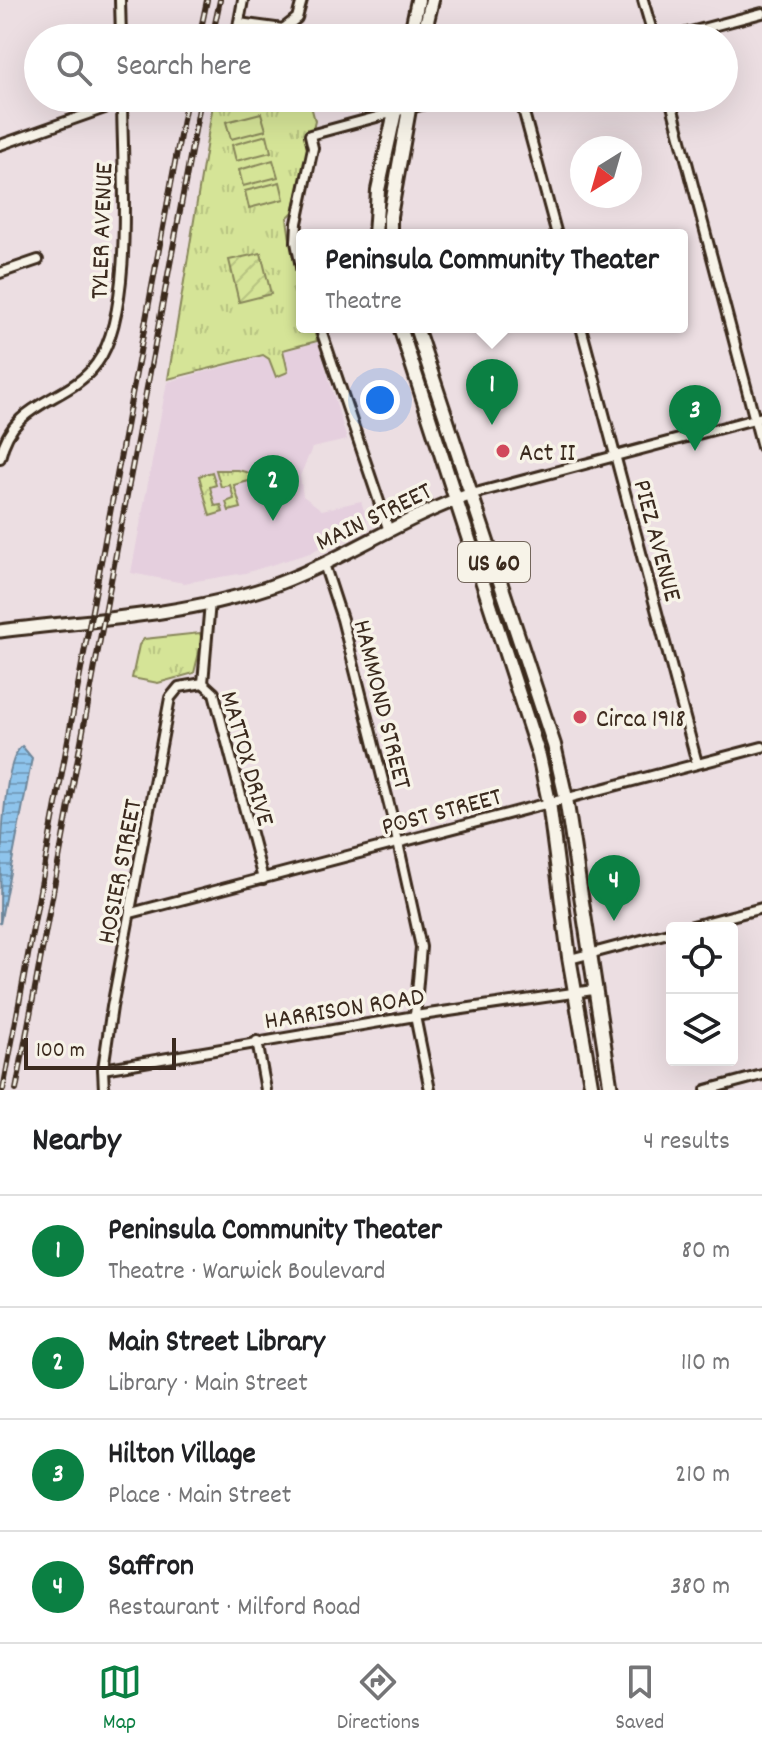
<!DOCTYPE html>
<meta charset="utf-8">
<style>
body{margin:0;font-family:Dekko,sans-serif;background:#f6f6f6;color:#202124}
.controls{position:absolute;right:24px;bottom:24px;display:grid;overflow:hidden;border-radius:8px;box-shadow:0 8px 32px #0002}
.controls button{width:72px;height:72px;display:grid;place-items:center;padding:0;border:0;border-bottom:2px solid #e0e0e0;background:#fff;color:#202124;font:40px sans-serif}
.compass{position:absolute;left:570px;top:136px;width:72px;height:72px;border-radius:50%;background:#fff;box-shadow:0 8px 32px #0002;rotate:217deg}
.scale{position:absolute;left:24px;bottom:20px;width:152px;box-sizing:border-box;padding-left:8px;border:4px solid #3b2a1e;border-top:0;font-size:22px;line-height:28px;white-space:nowrap;color:#3b2a1e;-webkit-text-stroke:6px #f7f3e8;paint-order:stroke}
.you{position:absolute;left:380px;top:400px;width:28px;height:28px;margin:-20px;border:6px solid #fff;border-radius:50%;background:#1a73e8;box-shadow:0 0 0 12px #1a73e833}
.badge{display:grid;place-items:center;width:52px;height:52px;border-radius:50%;background:#0b8043;color:#fff;font-size:26px;font-weight:700}
.pin{position:absolute;translate:-50% -66px;filter:drop-shadow(0 2px 4px #0008)}
.pin::after{content:'';position:absolute;top:42px;width:28px;height:24px;background:inherit;clip-path:polygon(0 0,100% 0,50% 100%)}
.popup{position:absolute;left:296px;top:229px;width:392px;height:104px;box-sizing:border-box;display:grid;place-content:center;border-radius:8px;background:#fff;filter:drop-shadow(0 2px 6px #0005);font-size:26px;white-space:nowrap;color:#757577}
.popup b{font-size:30px;color:#202124}
.popup::after{content:'';position:absolute;left:50%;top:100%;margin-left:-16px;border:16px solid transparent;border-top-color:#fff}
.list{margin:0;padding:0;list-style:none}
h2{display:flex;justify-content:space-between;align-items:center;height:104px;margin:0;padding:0 32px;font-size:34px}
h2 small{font-size:26px;font-weight:400;color:#757577}
.list li{display:grid;grid-template-columns:52px 1fr auto;gap:24px;align-items:center;box-sizing:border-box;height:112px;padding:0 32px;border-top:2px solid #e0e0e0}
.list b{display:block;font-size:30px;white-space:nowrap}
.list p{margin:0;font-size:26px;white-space:nowrap;color:#757577}
.list em{font-size:26px;font-style:normal;color:#757577}
.icon{flex:none;width:44px;height:44px;fill:none;stroke:currentColor;stroke-width:2;stroke-linecap:round;stroke-linejoin:round}
.map{position:relative;flex:none;width:762px;height:1090px;overflow:hidden}
.search{position:absolute;background:#fff;box-shadow:0 8px 32px #0002;left:24px;right:24px;top:24px;height:88px;display:flex;align-items:center;gap:20px;box-sizing:border-box;padding:0 28px;border-radius:44px;color:#757577;font-size:30px}
.sheet{height:552px;background:#fff}
nav{display:flex;justify-content:space-around;align-items:center;box-sizing:border-box;height:112px;border-top:2px solid #e0e0e0;background:#fff;font-size:22px;color:#757577}
nav a{display:grid;justify-items:center;gap:4px}
nav .on{color:#0b8043}
.map>svg:first-child{display:block}
.built{fill:#e5cfde}
.grass{fill:url(#grass-tufts);stroke:#88875a;stroke-width:2}
.garden{fill:url(#garden-furrows);stroke:#88875a;stroke-width:2}
.pitch{fill:#d5e497;stroke:#88875a;stroke-width:2}
.water{fill:url(#water-rules);stroke:#6d869a;stroke-width:2}
.lines{fill:none;stroke-linecap:round;stroke-linejoin:round}
.minor-casing{stroke:#3b2a1e;stroke-width:14}
.secondary-casing{stroke:#3b2a1e;stroke-width:17}
.primary-casing{stroke:#3b2a1e;stroke-width:18}
.minor{stroke:#f7f3e8;stroke-width:8}
.secondary{stroke:#f7f3e8;stroke-width:11}
.primary{stroke:#f7f3e8;stroke-width:12}
.rail-casing{stroke:#3b2a1e;stroke-width:6}
.rail{stroke:#f7f3e8;stroke-width:3;stroke-dasharray:9;stroke-linecap:butt}
.poi-dot{fill:#d1495b;stroke:#f7f3e8;stroke-width:3}
.labels{text-anchor:middle;stroke-width:7;stroke-linejoin:round;paint-order:stroke}
.shield{fill:#f7f3e8;stroke:#73665b;stroke-width:2}
.shield-label{font-size:24px;font-weight:bold;fill:#3b2a1e}
.street-label{font-size:26px;fill:#3b2a1e;stroke:#f7f3e8}
.poi-label{font-size:26px;fill:#3b2a1e;stroke:#f7f3e8;text-anchor:start}
</style>
<div class="map">
<svg width="762" height="1090" viewBox="0 0 762 1090">
<defs>
<pattern id="grass-tufts" width="24" height="20" patternUnits="userSpaceOnUse" patternTransform="scale(2)"><rect width="24" height="20" fill="#d5e497"/><path d="M3 7l-1-3M5 7V3M7 7l1-3M15 17l-1-3M17 17v-4M19 17l1-3" fill="none" stroke="#b8c482"/></pattern>
<pattern id="garden-furrows" width="10" height="10" patternUnits="userSpaceOnUse" patternTransform="scale(2)"><rect width="10" height="10" fill="#d5e497"/><path d="M-1 1l2-2M0 10L10 0M9 11l2-2" fill="none" stroke="#b8c482"/></pattern>
<pattern id="water-rules" width="6" height="5" patternUnits="userSpaceOnUse" patternTransform="scale(2)"><rect width="6" height="5" fill="#8ec4ec"/><path d="M0 2.5h6" fill="none" stroke="#759fbf"/></pattern>
</defs>
<rect width="100%" height="100%" fill="#ecdee2"/>
<filter id="ink" filterUnits="userSpaceOnUse"><feTurbulence type="fractalNoise" baseFrequency=".0125" numOctaves="2"/><feDisplacementMap in="SourceGraphic" scale="16" xChannelSelector="R" yChannelSelector="G"/><feConvolveMatrix kernelMatrix="1 2 1 2 8 2 1 2 1" color-interpolation-filters="sRGB"/></filter>
<g filter="url(#ink)">
<polygon class="built" points="318,342 347,440 312,448 300,476 303,496 322,510 361,501 367,521 310,553 245,573 184,583 131,573 167,382"/>
<g class="grass">
<path d="M214 98H309L315 121 293 212 287 218C291 255 302 289 302 327H313L317 341 283 350 288 372 276 377 269 359 263 355 168 379Z"/>
<polygon points="216,470 238,470 265,477 271,489 265,492 260,478 234,485 241,508 229,511 226,502 234,499 230,485 221,487"/>
<polygon points="212,472 216,485 210,487 215,506 221,505 223,512 210,516 199,476"/>
<polygon points="200,633 202,640 194,673 158,683 132,678 139,645 144,639"/>
</g>
<polygon class="garden" points="261,253 271,294 239,302 229,260"/>
<g class="pitch">
<polygon points="261,113 266,130 231,139 226,122"/>
<polygon points="267,135 271,152 236,161 232,145"/>
<polygon points="273,160 278,177 243,186 239,170"/>
<polygon points="280,182 284,199 249,208 245,191"/>
</g>
<path class="water" d="M22 746 32 758 0 924C0 890 0 762 22 746Z"/>
<g class="lines">
<defs>
<g id="minor">
<polyline points="120,0 121,38"/>
<polyline points="643,0 654,38"/>
<polyline points="239,23 283,29 297,18 302,0"/>
<polyline points="236,38 243,0"/>
<polyline points="668,38 762,13"/>
<polyline points="520,98 557,235"/>
<polyline points="670,98 762,447"/>
<polyline points="0,145 122,102"/>
<polyline points="302,272 296,242 297,223 313,148 310,135 447,98"/>
<polyline points="0,273 38,260"/>
<polyline points="320,327 389,531"/>
<polyline points="581,327 697,763"/>
<path d="M0 458C13 398 68 404 97 363 135 312 122 164 122 98"/>
<polyline points="472,494 762,417"/>
<polyline points="324,564 342,619 393,820 421,947 415,1016 430,1090"/>
<polyline points="203,683 214,693 263,879"/>
<polyline points="203,683 210,602"/>
<polyline points="131,913 762,747"/>
<polyline points="685,928 762,908"/>
<polyline points="570,959 672,932"/>
<polyline points="257,1041 266,1090"/>
<polyline points="103,1069 415,1016 593,990"/>
<polyline points="104,1090 103,1069 112,1007 170,698 179,687 203,683"/>
<polyline points="706,1090 762,1075"/>
</g>
<path id="secondary" d="M0 631C88 620 181 616 266 588 337 564 400 518 472 494"/>
<g id="primary">
<polyline points="410,38 418,0"/>
<polyline points="423,38 432,0"/>
<polyline points="375,235 378,190 398,98"/>
<polyline points="390,235 390,216 411,98"/>
<polyline points="400,327 539,756 549,802 569,957 592,1090"/>
<polyline points="416,327 554,745 566,798 611,1090"/>
</g>
</defs>
<use href="#minor" class="minor-casing"/>
<use href="#secondary" class="secondary-casing"/>
<use href="#primary" class="primary-casing"/>
<use href="#minor" class="minor"/>
<use href="#secondary" class="secondary"/>
<use href="#primary" class="primary"/>
<defs>
<g id="rail">
<polyline points="199,38 207,0"/>
<polyline points="212,38 220,0"/>
<polyline points="3,1090 187,98"/>
<polyline points="16,1090 201,98"/>
</g>
</defs>
<use href="#rail" class="rail-casing"/>
<use href="#rail" class="rail"/>
</g>
</g>
<g class="poi-dot">
<circle cx="503" cy="451" r="8"/>
<circle cx="580" cy="717" r="8"/>
</g>
<g class="labels">
<rect class="shield" x="458" y="542" width="72" height="40" rx="6"/>
<g class="shield-label">
<text x="494" y="570">US 60</text>
</g>
<g class="street-label">
<text transform="translate(100 231) rotate(-88)" y="9">TYLER AVENUE</text>
<text transform="translate(373 515) rotate(-26)" y="9">MAIN STREET</text>
<text transform="translate(659 540) rotate(75)" y="9">PIEZ AVENUE</text>
<text transform="translate(384 704) rotate(76)" y="9">HAMMOND STREET</text>
<text transform="translate(249 758) rotate(74)" y="9">MATTOX DRIVE</text>
<text transform="translate(441 810) rotate(-15)" y="9">POST STREET</text>
<text transform="translate(118 871) rotate(-79)" y="9">HOSIER STREET</text>
<text transform="translate(344 1007) rotate(-9)" y="9">HARRISON ROAD</text>
</g>
<g class="poi-label">
<text x="519" y="460">Act II</text>
<text x="596" y="726">Circa 1918</text>
</g>
</g>
</svg>
<div class="controls">
<button><svg class="icon" aria-label="locate" viewBox="0 0 24 24"><circle cx="12" cy="12" r="6"/><path d="M12 2v4M12 18v4M2 12h4M18 12h4"/></svg></button>
<button><svg class="icon" aria-label="layers" viewBox="0 0 24 24"><path d="M12 4l9 5-9 5-9-5zM3 14l9 5 9-5"/></svg></button>
</div>
<svg class="compass" viewBox="-18 -18 36 36"><path d="M0-13l5 13h-10z" fill="#e53935"/><path d="M0 13l5-13h-10z" fill="#757577"/></svg>
<div class="scale">100 m</div>
<div class="you"></div>
<div class="pin badge" style="left:492px;top:425px">1</div>
<div class="popup"><b>Peninsula Community Theater</b>Theatre</div>
<div class="pin badge" style="left:273px;top:521px">2</div>
<div class="pin badge" style="left:695px;top:451px">3</div>
<div class="pin badge" style="left:614px;top:921px">4</div>
<div class="search"><svg class="icon" aria-label="search" viewBox="0 0 24 24"><circle cx="10" cy="10" r="6"/><path d="M15 15l6 6"/></svg>Search here</div>
</div>
<section class="sheet">
<h2>Nearby<small>4 results</small></h2>
<ul class="list">
<li><span class="badge">1</span><div><b>Peninsula Community Theater</b><p>Theatre · Warwick Boulevard</p></div><em>80 m</em></li>
<li><span class="badge">2</span><div><b>Main Street Library</b><p>Library · Main Street</p></div><em>110 m</em></li>
<li><span class="badge">3</span><div><b>Hilton Village</b><p>Place · Main Street</p></div><em>210 m</em></li>
<li><span class="badge">4</span><div><b>Saffron</b><p>Restaurant · Milford Road</p></div><em>380 m</em></li>
</ul>
</section>
<nav>
<a class="on"><svg class="icon" aria-label="map" viewBox="0 0 24 24"><path d="M3 6l6-2 6 2 6-2v14l-6 2-6-2-6 2zM9 4v14M15 6v14"/></svg>Map</a>
<a><svg class="icon" aria-label="directions" viewBox="0 0 24 24"><path d="M12 3l9 9-9 9-9-9zM9 14v-3h6M13 9l2 2-2 2"/></svg>Directions</a>
<a><svg class="icon" aria-label="saved" viewBox="0 0 24 24"><path d="M7 4h10v16l-5-4-5 4z"/></svg>Saved</a>
</nav>
